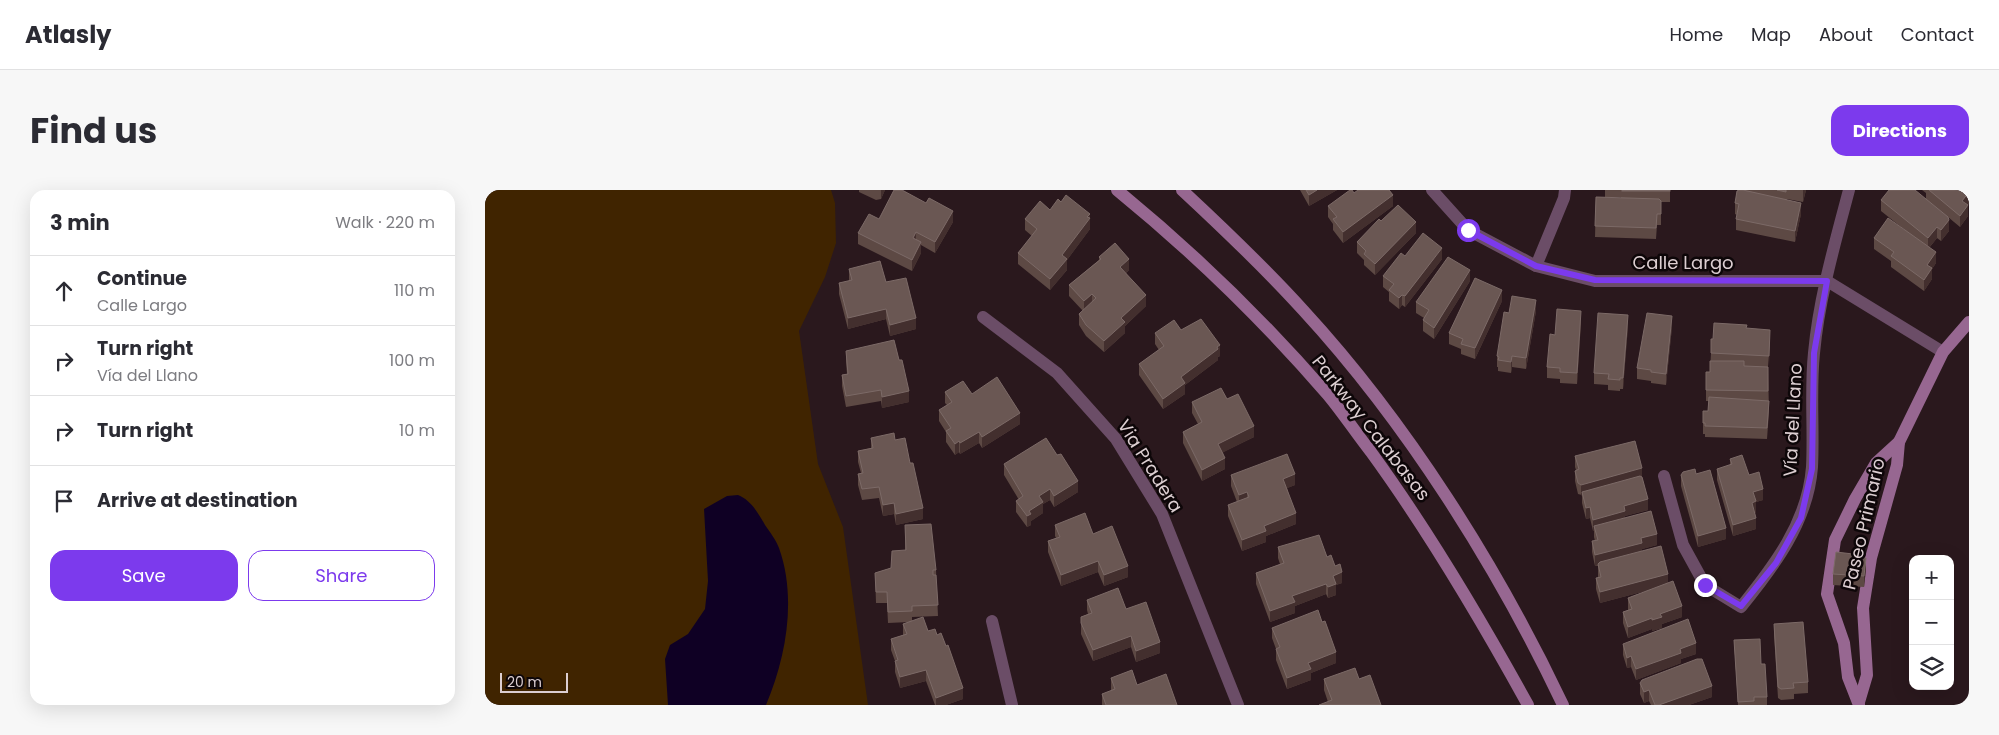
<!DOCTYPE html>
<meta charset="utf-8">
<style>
body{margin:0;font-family:Poppins,sans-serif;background:#f7f7f7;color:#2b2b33}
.controls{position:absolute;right:15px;bottom:15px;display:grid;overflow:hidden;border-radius:10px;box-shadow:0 5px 20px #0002}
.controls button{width:45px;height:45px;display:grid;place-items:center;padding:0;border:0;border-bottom:1px solid #e1e1e2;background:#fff;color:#2b2b33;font:25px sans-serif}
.scale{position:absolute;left:15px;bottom:12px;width:68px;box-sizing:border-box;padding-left:5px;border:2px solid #dcced1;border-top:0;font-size:14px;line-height:18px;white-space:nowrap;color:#dcced1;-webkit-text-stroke:4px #0d0608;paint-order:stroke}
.stop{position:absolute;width:15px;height:15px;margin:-11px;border:4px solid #7c3aed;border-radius:50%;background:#fff}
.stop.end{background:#7c3aed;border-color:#fff;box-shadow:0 1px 5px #0008}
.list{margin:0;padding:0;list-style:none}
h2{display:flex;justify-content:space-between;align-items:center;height:65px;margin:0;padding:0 20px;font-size:21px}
h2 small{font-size:16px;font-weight:400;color:#7c7c81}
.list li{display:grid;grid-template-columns:32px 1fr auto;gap:15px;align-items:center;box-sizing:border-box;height:70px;padding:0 20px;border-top:1px solid #e1e1e2}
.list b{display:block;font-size:19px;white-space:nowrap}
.list p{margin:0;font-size:16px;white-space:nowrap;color:#7c7c81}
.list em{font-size:16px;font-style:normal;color:#7c7c81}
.actions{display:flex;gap:10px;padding:15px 20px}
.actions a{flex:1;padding:11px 0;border:1px solid #7c3aed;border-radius:15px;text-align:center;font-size:18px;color:#7c3aed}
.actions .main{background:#7c3aed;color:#fff}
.icon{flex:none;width:28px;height:28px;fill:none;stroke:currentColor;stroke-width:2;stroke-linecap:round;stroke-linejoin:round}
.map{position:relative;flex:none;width:1484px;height:515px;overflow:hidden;border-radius:15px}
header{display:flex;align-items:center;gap:30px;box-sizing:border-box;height:70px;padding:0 25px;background:#fff;border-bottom:1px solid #e1e1e2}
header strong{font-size:24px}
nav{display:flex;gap:28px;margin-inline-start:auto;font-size:18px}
.intro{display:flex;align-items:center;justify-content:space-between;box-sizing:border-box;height:120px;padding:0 30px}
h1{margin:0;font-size:35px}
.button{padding:12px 22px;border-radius:15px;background:#7c3aed;color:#fff;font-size:18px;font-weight:700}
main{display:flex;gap:30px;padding:0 30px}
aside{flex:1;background:#fff;border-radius:15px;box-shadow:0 5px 20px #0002}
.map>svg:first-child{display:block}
.green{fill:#402400}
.water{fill:#0f0024}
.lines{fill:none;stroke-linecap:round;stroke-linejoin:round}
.street{stroke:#6b4d67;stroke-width:12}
.secondary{stroke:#976791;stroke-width:12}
.wall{fill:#5d4944}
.shaded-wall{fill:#432f2e}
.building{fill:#6a5753;stroke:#7c6a67}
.route{stroke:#7c3aed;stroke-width:6}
.labels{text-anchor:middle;stroke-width:5;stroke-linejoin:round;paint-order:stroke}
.street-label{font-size:18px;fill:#dcced1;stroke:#0d0608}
</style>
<header>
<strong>Atlasly</strong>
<nav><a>Home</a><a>Map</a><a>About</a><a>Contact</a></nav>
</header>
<div class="intro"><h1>Find us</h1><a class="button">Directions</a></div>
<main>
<aside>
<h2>3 min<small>Walk · 220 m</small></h2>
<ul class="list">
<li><svg class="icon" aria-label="ahead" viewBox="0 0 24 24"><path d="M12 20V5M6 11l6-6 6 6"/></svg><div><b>Continue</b><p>Calle Largo</p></div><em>110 m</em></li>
<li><svg class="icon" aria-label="right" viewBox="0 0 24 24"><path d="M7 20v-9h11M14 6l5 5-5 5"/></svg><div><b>Turn right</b><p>Vía del Llano</p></div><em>100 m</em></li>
<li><svg class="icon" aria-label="right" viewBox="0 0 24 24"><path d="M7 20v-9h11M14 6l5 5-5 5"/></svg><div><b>Turn right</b></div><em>10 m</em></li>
<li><svg class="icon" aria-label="arrive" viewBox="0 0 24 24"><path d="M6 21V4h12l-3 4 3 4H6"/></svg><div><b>Arrive at destination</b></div></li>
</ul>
<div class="actions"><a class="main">Save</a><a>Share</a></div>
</aside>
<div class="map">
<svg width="1484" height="515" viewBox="0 0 1484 515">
<rect width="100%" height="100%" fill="#2a181d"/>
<polygon class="green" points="0,0 346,0 350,13 351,53 340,87 314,141 333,274 358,337 383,515 0,515"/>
<path class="water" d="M253 305C266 310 273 323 280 335 285 342 291 350 294 358 312 408 301 468 281 515H183L180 469 185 455 203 444 220 419 223 391 219 319 242 306Z"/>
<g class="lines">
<g class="street">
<polyline points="947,0 983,40 1051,76 1110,91 1342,91 1458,162"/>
<polyline points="1051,76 1079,8 1080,0"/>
<polyline points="498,127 572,183 631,249 677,324 753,515"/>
<path d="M1179 286 1198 355 1220 395 1256 417C1289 376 1323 332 1327 277 1329 239 1325 201 1329 163 1334 108 1350 53 1364 0"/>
<polyline points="507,431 527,515"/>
</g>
<g class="secondary">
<path d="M632 0C708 62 779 131 843 205 858 223 871 243 886 262 945 343 995 428 1043 515"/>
<path d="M697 0C739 39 780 78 818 120 922 233 1012 376 1078 515"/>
<polyline points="1374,512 1382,485 1378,418 1386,368 1412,275 1414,252 1458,162 1484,132"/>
<polyline points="1374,515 1363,487 1359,453 1342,404 1350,350 1370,309 1391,273 1414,252"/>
</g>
</g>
<g class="wall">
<polygon points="374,0 400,0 396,9 391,10 374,2"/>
<polygon points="815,0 852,0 824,16"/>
<polygon points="1120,0 1185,0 1185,12 1176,12 1176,35 1172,35 1171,49 1110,47 1111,7 1136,8 1136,7 1120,7"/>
<polygon points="1253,0 1321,0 1318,12 1302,9 1302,10 1316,24 1310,52 1251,40 1251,29 1252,25 1250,24 1250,13"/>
<polygon points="1437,0 1484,0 1484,13 1483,15 1483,26 1475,37 1463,27 1464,41 1456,51 1452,48 1444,58 1451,73 1447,79 1447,89 1439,101 1406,77 1406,71 1389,59 1389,48 1421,41 1396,21 1396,10 1441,9 1441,3"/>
<polygon points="869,3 908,16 858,53 848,40 848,34 843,27 843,16"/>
<polygon points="576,12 605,24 605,39 582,70 582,80 565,100 533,74 533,63 547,46 540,40 540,29 565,20"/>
<polygon points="394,29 468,32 450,63 436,55 436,63 427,81 373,54 373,43"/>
<polygon points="896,31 931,43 890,85 879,75 879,70 872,63 872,52"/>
<polygon points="920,66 957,69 920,117 917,115 914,119 904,111 904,102 898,97 898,86"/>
<polygon points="614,67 644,80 641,83 661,116 640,136 640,143 619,162 601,146 594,135 594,124 598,121 584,106 584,95 614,70"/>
<polygon points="364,79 401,92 431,139 405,146 401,129 363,139 354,104 354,93 364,91"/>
<polygon points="985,91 949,149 938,141 938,130 939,128 931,123 931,112"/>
<polygon points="1017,111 990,169 976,164 976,159 964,154 964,143"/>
<polygon points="1051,121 1041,179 1027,177 1026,183 1013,181 1013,177 1012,177 1012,166 1024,123"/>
<polygon points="1096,132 1092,194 1075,193 1075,189 1062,188 1062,177 1070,145"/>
<polygon points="1143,136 1138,199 1135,199 1135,201 1123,200 1123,195 1109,194 1109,183"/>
<polygon points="1187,137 1181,195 1166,193 1166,191 1152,189 1152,178"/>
<polygon points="1262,138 1285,151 1283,177 1284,222 1282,249 1220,247 1220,244 1218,244 1218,233 1223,221 1224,211 1221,211 1221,182 1225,182 1226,163 1228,149"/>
<polygon points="696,140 735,166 733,167 733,170 700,195 700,204 678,219 654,185 654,174 674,160 670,154 670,143"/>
<polygon points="361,161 424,212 397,218 396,211 361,217 357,196 357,185 362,184 361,172"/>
<polygon points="460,202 487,204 535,234 497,258 494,253 475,264 474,262 470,265 461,252 461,242 454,231 454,220 462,215 460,213"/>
<polygon points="742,209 769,247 738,262 740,279 717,291 698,253 698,242 713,234 707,223 707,212"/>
<polygon points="386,248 410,250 438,329 411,335 409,324 398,326 394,308 377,310 373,295 373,284 376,283 373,272 373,261 386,258"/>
<polygon points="1090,266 1157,287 1163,320 1140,326 1140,328 1172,355 1157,359 1157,361 1183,393 1197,427 1177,434 1177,438 1167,441 1167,439 1143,448 1138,433 1138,422 1143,420 1143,408 1164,400 1115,413 1111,399 1111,388 1113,388 1113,376 1110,376 1107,362 1107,351 1110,351 1109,347 1109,341 1108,341 1105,328 1101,329 1097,313 1097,305 1093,304 1090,291 1090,281 1091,280 1090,277"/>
<polygon points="1245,269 1264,285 1278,310 1271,312 1271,322 1270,323 1271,339 1248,346 1232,290 1232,279 1245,275"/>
<polygon points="519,274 593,302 569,317 565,310 558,314 558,323 546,331 546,335 542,337 531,322 531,311 534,310 519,285"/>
<polygon points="1211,284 1241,349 1213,357 1196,296 1196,285"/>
<polygon points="746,285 810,295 802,298 811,334 781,346 781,352 757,361 743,326 743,315 752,312 746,296"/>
<polygon points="420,335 451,380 453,426 427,427 427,431 443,441 478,509 461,515 450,515 441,491 415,498 410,482 410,471 406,460 406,449 418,445 418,434 424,432 403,433 402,413 391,413 390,383 406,378 420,360"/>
<polygon points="570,335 608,344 643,387 619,396 613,382 576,396 563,362 563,351 571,348 570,346"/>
<polygon points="793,357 842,367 850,376 857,393 851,395 851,405 843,408 841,404 810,416 810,423 785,432 771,394 771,383 795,374 793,368"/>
<polygon points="1368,367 1381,379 1379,397 1348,395 1348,384"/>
<polygon points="602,410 641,419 675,463 651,472 646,457 608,471 596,444 596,427 603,424 602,420"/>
<polygon points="1289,434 1323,492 1323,503 1309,504 1309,509 1296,510 1293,508 1289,445"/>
<polygon points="787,438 851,473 826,483 826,490 802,499 791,470 791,459 787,448"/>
<polygon points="1249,450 1276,474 1282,507 1282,515 1253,515"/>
<polygon points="1138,454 1211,464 1196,469 1196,473 1151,490 1146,477 1142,478 1138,465"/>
<polygon points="626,488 652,495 692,515 617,515 617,504 626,501"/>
<polygon points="839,489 874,489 896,515 843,512 839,500"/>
<polygon points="1155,493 1227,507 1204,515 1166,515 1164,511 1159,513 1155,504"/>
</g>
<g class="shaded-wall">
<polygon points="396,0 400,0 396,9"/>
<polygon points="832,0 852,0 824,16 824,5"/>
<polygon points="1318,0 1321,0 1318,12"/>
<polygon points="1484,2 1484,13 1477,22 1477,11"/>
<polygon points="908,5 908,16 858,53 858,42"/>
<polygon points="1316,13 1316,24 1310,52 1310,41"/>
<polygon points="1483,15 1483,26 1475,37 1475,26"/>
<polygon points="468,21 468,32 450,63 450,52"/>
<polygon points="605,24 605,39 582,70 582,80 565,100 565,89 577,65"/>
<polygon points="1464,30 1464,41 1456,51 1456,40"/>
<polygon points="931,32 931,43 890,85 890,74"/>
<polygon points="1452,37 1452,48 1443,59 1443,48"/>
<polygon points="431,42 431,53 428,48"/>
<polygon points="436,52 436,63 427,81 427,70"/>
<polygon points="957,58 957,69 920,117 920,106"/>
<polygon points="1451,62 1451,73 1447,79 1447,89 1439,101 1439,90 1442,75"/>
<polygon points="644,69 644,80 635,88 635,77"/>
<polygon points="985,80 985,91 949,149 949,138"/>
<polygon points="1017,100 1017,111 990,169 990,158"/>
<polygon points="607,104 607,115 599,122 599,111"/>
<polygon points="661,105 661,116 640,136 640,143 619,162 619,151 636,128"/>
<polygon points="917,105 917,115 914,119 914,108"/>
<polygon points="1051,110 1051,121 1041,179 1041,168"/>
<polygon points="401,119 401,129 363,139 363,128"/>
<polygon points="1096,121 1096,132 1092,194 1092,183"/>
<polygon points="1143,125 1143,136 1138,199 1138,188"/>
<polygon points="1187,126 1187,137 1181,195 1181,184"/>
<polygon points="431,128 431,139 405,146 405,135"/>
<polygon points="1285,140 1285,151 1284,177 1284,166"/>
<polygon points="735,155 735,166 733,167 733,170 700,195 700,204 678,219 678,209 696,187"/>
<polygon points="1027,166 1027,177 1026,183 1026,172"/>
<polygon points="424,201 424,212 397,218 397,207"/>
<polygon points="535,223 535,234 497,258 497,247"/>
<polygon points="769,236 769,247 733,265 733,254"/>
<polygon points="494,242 494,253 475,264 475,253"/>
<polygon points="474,251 474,262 470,265 470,254"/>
<polygon points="740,268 740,279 717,291 717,280"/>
<polygon points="1157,278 1157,289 1097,302 1097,305 1096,306 1096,295"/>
<polygon points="810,284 810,295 798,300 798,289"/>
<polygon points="593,291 593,302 569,317 569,306"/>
<polygon points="565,299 565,310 558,314 558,323 546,331 546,335 542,337 542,326 544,321 554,306"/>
<polygon points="1278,299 1278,310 1271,312 1271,322 1267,324 1267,313 1268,302"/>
<polygon points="762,302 762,313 754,316 754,305"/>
<polygon points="1163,309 1163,320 1140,326 1140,332 1109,336 1109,341 1108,341 1108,330 1139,316"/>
<polygon points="409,313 409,324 398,326 398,315"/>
<polygon points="1105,317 1105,328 1101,329 1101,318"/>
<polygon points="438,318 438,329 411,335 411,324"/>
<polygon points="811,323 811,334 781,346 781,352 757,361 757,350 779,336"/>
<polygon points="1271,328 1271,339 1248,346 1248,335"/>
<polygon points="1241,338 1241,349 1213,357 1213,346"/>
<polygon points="1172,344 1172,355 1157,359 1157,364 1110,376 1110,365 1156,348"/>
<polygon points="1381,368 1381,379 1379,397 1379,386"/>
<polygon points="613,371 613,382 576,396 576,385"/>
<polygon points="643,376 643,387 619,396 619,385"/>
<polygon points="857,382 857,393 851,395 851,405 843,408 843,397 848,386"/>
<polygon points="1183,384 1183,395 1115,413 1115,402"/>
<polygon points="841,394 841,404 810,416 810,423 785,432 785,421 807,406"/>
<polygon points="1197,416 1197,427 1177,434 1177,438 1167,441 1167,430 1175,424"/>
<polygon points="1167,428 1167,439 1143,448 1143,437"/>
<polygon points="646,446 646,457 608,471 608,460"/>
<polygon points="675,452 675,463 651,472 651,461"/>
<polygon points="1211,453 1211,464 1196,469 1196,473 1151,490 1151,479 1195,459"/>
<polygon points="851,462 851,473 826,483 826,490 802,499 802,488 823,473"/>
<polygon points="1146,466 1146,477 1142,478 1142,468"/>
<polygon points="441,480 441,491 415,498 415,487"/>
<polygon points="1227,496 1227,507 1204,515 1174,515"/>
<polygon points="478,498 478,509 461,515 451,515 451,508"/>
<polygon points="1164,500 1164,511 1159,513 1159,502"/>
</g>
<g class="building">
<polygon points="409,0 417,0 441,13 444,8 468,21 450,52 431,42 428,48 436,52 427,70 373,43 384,24 394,29"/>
<polygon points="821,0 832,0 824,5"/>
<polygon points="865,0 867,0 869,3 873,0 904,0 908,5 858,42 848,29 852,27 843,16"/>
<rect x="1137" y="0" width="48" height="1"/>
<polygon points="1254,0 1258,0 1316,13 1310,41 1251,29 1254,14 1250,13 1252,1"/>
<polygon points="1292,0 1301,0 1301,2"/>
<polygon points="1404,0 1430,0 1463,27 1464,30 1456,40 1452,37 1443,48 1396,10"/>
<polygon points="1444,0 1484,0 1484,2 1477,11 1483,15 1475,26"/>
<polygon points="581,5 605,24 602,27 605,28 577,65 582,69 565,89 533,63 552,39 540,29 555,11 565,20 573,9 576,12"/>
<polygon points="1111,7 1174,9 1176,11 1176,24 1172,24 1171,38 1110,36"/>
<polygon points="913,15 931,32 890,74 879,64 881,61 872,52 894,29 896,31"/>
<polygon points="1403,28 1451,62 1442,75 1447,78 1439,90 1406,66 1409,62 1389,48"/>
<polygon points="938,43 957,58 920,106 917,105 914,108 904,100 909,94 898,86 916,63 920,66"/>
<polygon points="630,53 644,69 635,77 661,105 636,128 640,132 619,151 601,135 594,124 611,108 607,104 599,111 584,95 616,69 614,67"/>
<polygon points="963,67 985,80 949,138 938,130 944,120 931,112"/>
<polygon points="395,71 401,92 421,88 431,128 405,135 401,119 363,128 354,93 367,90 364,79"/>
<polygon points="990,88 1017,100 990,158 976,154 978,149 964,143"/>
<polygon points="1027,106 1051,110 1041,168 1027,166 1026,172 1013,170 1014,167 1012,166 1019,122 1024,123"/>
<polygon points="1072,119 1096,121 1092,183 1075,182 1075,178 1062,177 1065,144 1070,145"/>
<polygon points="1113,123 1143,125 1138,188 1135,188 1135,190 1123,189 1124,184 1109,183"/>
<polygon points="1162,123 1187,126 1181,184 1166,182 1166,180 1152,178"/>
<polygon points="716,129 735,155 732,157 733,159 696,187 700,193 678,209 654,174 679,156 670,143 689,130 696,140"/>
<polygon points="1229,133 1262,135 1261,138 1285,140 1284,166 1226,163 1226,149 1228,149"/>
<polygon points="409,150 414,170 417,170 424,201 397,207 396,200 361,206 357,185 363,184 361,161"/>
<polygon points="1225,171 1259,171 1259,176 1283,177 1283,201 1221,200 1221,182 1225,182"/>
<polygon points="512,187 535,223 497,247 494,242 475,253 474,251 470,254 461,241 466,238 454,220 467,212 460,202 478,191 487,204"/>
<polygon points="736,198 742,209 753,204 769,236 733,254 740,268 717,280 698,242 717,232 707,212"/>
<polygon points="1224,207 1284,211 1282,238 1220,236 1220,233 1218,233 1218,221 1223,221"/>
<polygon points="409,243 410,250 420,248 425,273 428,273 438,318 411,324 409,313 398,315 394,297 377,299 373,284 378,283 373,261 388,258 386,248"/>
<polygon points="561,248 572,265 576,264 593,291 569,306 565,299 554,306 558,312 544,321 546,324 542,326 531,311 538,306 519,274"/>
<polygon points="1150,251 1157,278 1096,295 1093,293 1090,281 1094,279 1090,266"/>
<polygon points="802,264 810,284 798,289 811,323 779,336 781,341 757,350 743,315 764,307 762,302 754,305 746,285"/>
<polygon points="1257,265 1264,285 1274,282 1278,299 1268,302 1271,311 1267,313 1271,328 1248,335 1232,279 1247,274 1245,269"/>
<polygon points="1210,279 1211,284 1225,280 1241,338 1213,346 1196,285 1198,282"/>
<polygon points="1155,286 1157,287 1163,309 1139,316 1140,321 1108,330 1105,317 1101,318 1097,302"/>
<polygon points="1166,321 1172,344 1156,348 1157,353 1110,365 1107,351 1113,350 1109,336"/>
<polygon points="600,323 608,344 627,336 643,376 619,385 613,371 576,385 563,351 575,347 570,335"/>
<polygon points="446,334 451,380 448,380 448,385 451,385 453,415 427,416 427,421 403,422 402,402 391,402 390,383 406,378 407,361 421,360 420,335"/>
<polygon points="834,345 842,367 846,365 850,376 855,374 857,382 848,386 851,394 843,397 841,394 807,406 810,412 785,421 771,383 799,373 793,357"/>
<polygon points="1176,356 1183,384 1115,402 1111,388 1116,387 1113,374 1115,372"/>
<polygon points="1351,362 1368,364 1368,366 1381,368 1379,386 1348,384"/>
<polygon points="1188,391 1197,416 1175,424 1177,427 1167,430 1167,428 1143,437 1138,422 1147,419 1143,408"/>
<polygon points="633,398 641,419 661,412 675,452 651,461 646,446 608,460 596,433 596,427 607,423 602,410"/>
<polygon points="833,420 837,432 840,431 851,462 823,473 826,479 802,488 791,459 795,457 787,438"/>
<polygon points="438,427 443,441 450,439 452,445 456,443 461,456 463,455 478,498 451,508 441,480 415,487 410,471 413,470 406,449 422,444 418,434"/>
<polygon points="1203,429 1211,453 1195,459 1196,463 1151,479 1146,466 1142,468 1138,454"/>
<polygon points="1318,432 1323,492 1308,493 1309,498 1296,499 1293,497 1289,434"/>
<polygon points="1275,449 1276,474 1280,474 1282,507 1269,507 1269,511 1253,512 1249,450"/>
<polygon points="1212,469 1217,469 1227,496 1174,515 1170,515 1164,500 1159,502 1155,493 1157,490"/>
<polygon points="870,478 874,489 885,485 896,515 834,515 847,510 839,489"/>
<polygon points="647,480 652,495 681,484 692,515 621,515 617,504 630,499 626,488"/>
</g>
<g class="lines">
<polyline class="route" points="983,40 1051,76 1110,90 1342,91 1329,163 1327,279 1316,328 1291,373 1256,416 1220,395"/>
</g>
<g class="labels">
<g class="street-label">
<text x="1198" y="79">Calle Largo</text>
<text transform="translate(1308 230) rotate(-87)" y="6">Vía del Llano</text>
<text transform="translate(886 238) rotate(52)" y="6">Parkway Calabasas</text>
<text transform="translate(665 276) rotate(58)" y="6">Via Pradera</text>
<text transform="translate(1379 334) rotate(-77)" y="6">Paseo Primario</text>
</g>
</g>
</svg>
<div class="controls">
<button>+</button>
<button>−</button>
<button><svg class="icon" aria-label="layers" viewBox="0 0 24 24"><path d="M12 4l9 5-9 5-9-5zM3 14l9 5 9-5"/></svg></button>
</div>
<div class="scale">20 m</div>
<div class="stop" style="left:983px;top:40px"></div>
<div class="stop end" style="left:1220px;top:395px"></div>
</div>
</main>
